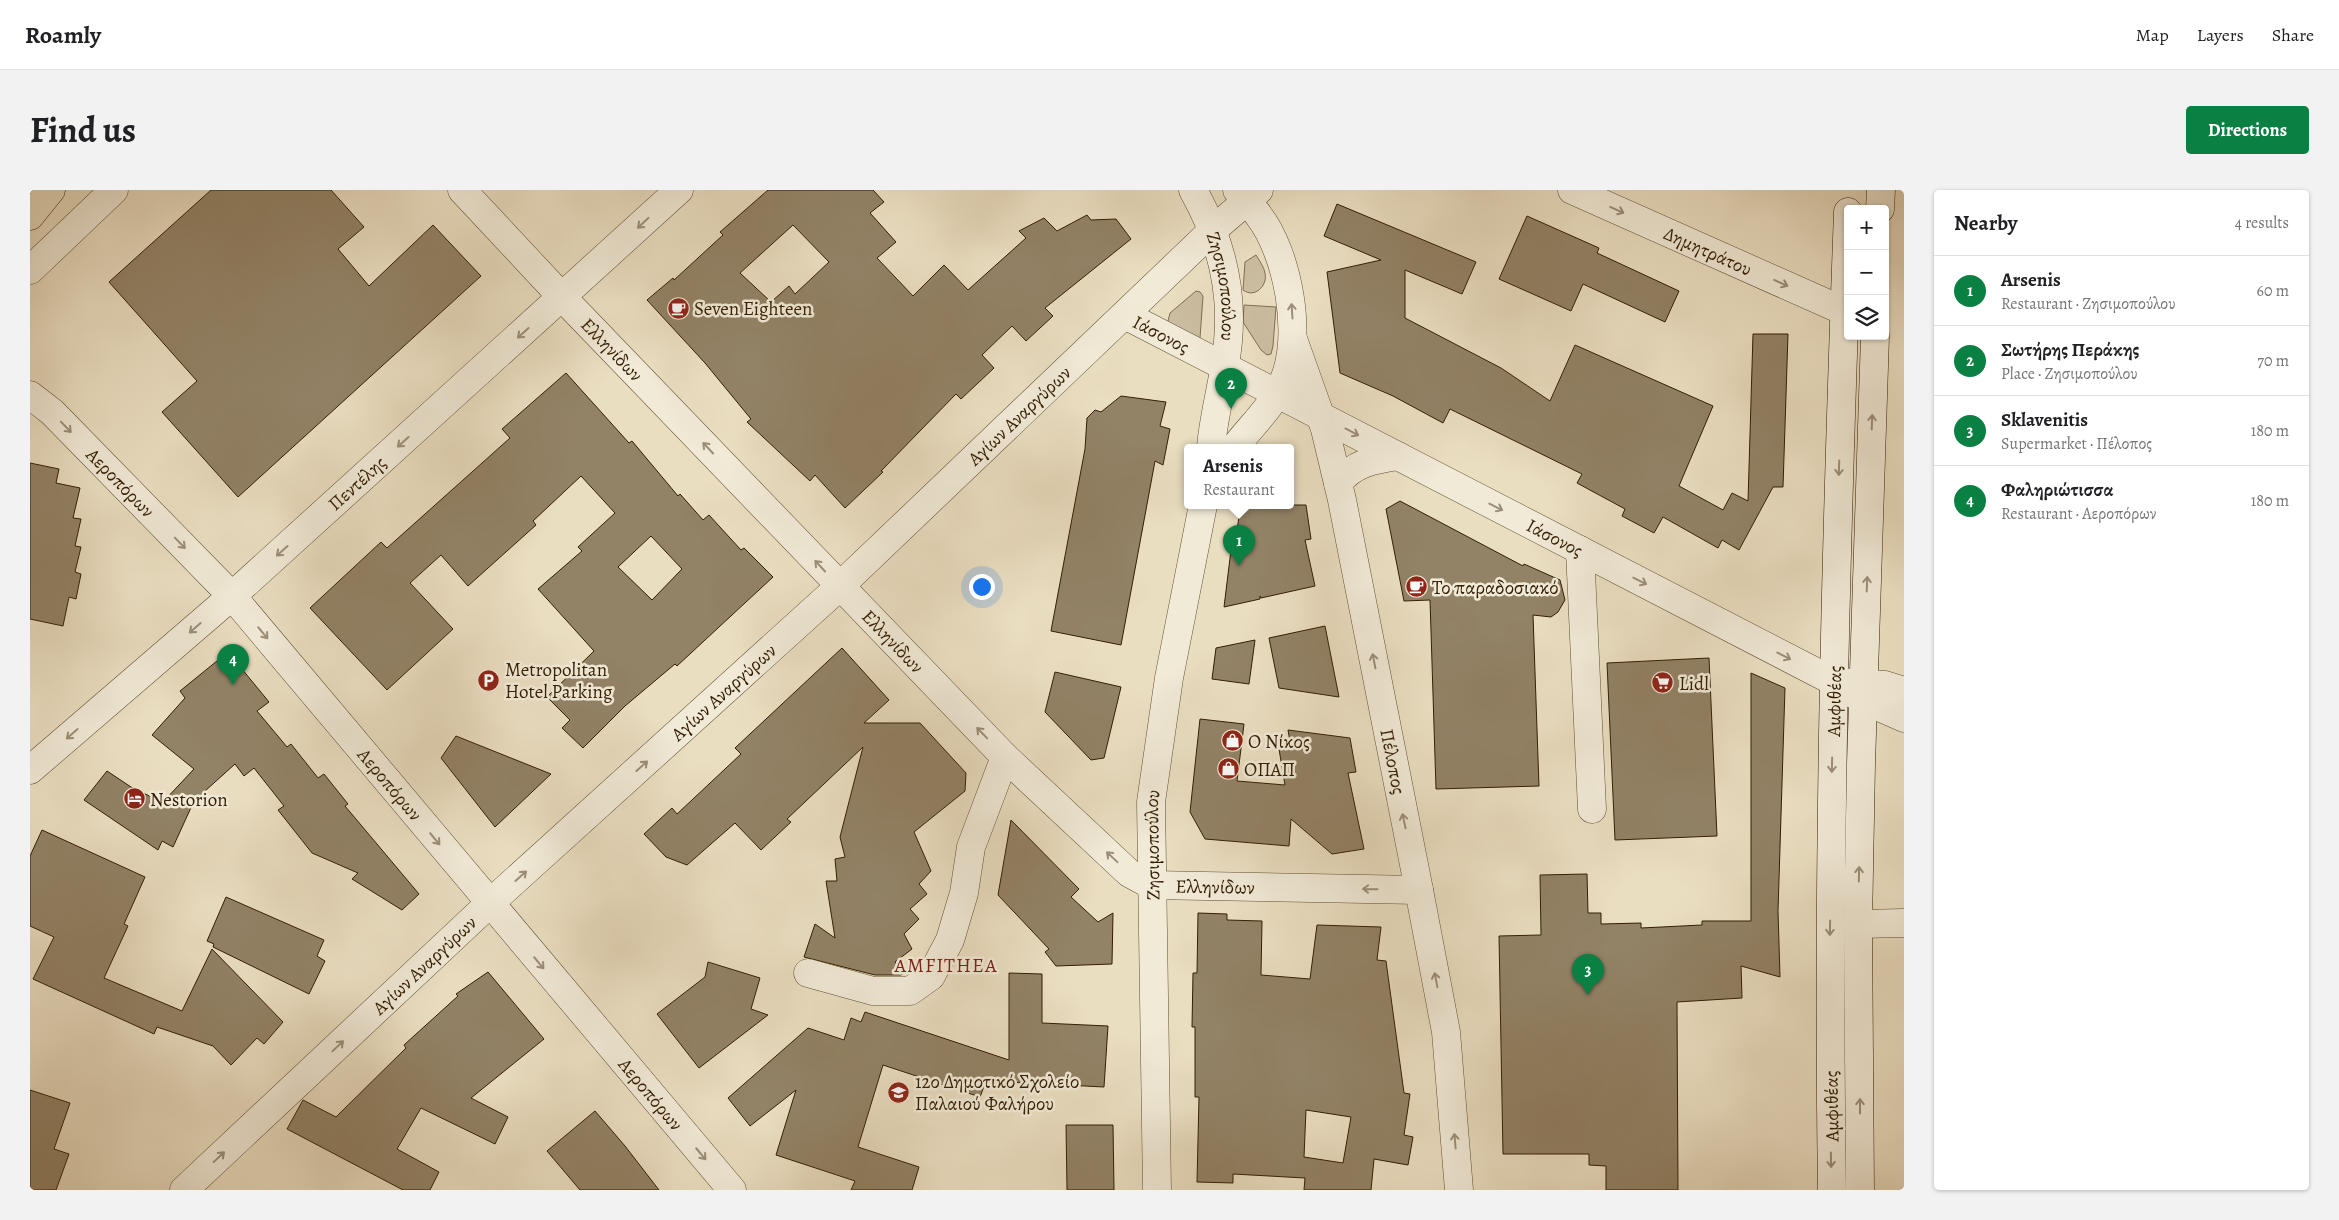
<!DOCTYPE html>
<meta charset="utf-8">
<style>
body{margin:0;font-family:Alegreya,serif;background:#f2f2f2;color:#202124}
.controls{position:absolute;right:15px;top:15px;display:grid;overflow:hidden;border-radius:5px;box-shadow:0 1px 4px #0004}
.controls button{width:45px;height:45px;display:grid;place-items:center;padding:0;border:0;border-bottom:1px solid #e0e0e0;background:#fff;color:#202124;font:25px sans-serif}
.you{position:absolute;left:951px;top:396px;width:18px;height:18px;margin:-12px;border:4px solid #fff;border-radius:50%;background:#1a73e8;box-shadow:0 0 0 8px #1a73e833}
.badge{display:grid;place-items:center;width:32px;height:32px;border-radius:50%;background:#0b8043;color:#fff;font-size:16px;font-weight:700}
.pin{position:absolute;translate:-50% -41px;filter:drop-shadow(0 1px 2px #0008)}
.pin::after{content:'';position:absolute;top:26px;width:18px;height:15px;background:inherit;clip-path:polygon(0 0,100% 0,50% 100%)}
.popup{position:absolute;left:1154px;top:254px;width:110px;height:65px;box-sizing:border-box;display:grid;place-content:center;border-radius:5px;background:#fff;filter:drop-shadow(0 1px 4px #0005);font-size:16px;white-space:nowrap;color:#757577}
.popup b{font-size:19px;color:#202124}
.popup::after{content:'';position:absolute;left:50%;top:100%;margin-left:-10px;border:10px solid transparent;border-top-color:#fff}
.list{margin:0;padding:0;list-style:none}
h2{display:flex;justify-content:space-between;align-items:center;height:65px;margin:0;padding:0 20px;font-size:21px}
h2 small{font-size:16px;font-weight:400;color:#757577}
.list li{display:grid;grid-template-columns:32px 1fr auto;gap:15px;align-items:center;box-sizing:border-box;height:70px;padding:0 20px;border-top:1px solid #e0e0e0}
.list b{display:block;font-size:19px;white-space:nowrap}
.list p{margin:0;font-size:16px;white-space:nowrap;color:#757577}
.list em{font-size:16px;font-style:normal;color:#757577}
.icon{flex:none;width:28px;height:28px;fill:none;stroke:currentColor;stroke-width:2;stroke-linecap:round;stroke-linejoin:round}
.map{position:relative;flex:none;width:1874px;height:1000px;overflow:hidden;border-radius:5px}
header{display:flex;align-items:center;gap:30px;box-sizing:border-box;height:70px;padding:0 25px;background:#fff;border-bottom:1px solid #e0e0e0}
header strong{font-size:24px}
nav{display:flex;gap:28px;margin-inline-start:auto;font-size:18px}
.intro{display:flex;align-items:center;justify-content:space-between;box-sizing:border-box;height:120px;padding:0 30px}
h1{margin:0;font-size:35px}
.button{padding:12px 22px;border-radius:5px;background:#0b8043;color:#fff;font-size:18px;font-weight:700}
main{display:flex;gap:30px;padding:0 30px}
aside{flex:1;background:#fff;border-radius:5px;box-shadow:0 1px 4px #0004}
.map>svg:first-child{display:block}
.green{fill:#cbbda1;stroke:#7f6e52}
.building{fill:#928266;stroke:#331e03;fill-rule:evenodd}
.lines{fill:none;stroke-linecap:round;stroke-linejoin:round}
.minor-casing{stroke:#614e32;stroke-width:29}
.tertiary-casing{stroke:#614e32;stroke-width:29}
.secondary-casing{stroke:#331e03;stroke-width:29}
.trunk-casing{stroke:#331e03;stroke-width:29}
.minor{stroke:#f1ead7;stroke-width:28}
.tertiary{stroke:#f1ead7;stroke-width:28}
.secondary{stroke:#f1ead7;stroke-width:28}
.trunk{stroke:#eadec1;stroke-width:28}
.oneway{stroke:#9c8e78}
.labels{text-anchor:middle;stroke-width:5;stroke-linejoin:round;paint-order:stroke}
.street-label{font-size:19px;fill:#331e03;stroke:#f1ead7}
.poi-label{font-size:19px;fill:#331e03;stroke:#f1ead7;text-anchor:start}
.neighbourhood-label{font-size:20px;letter-spacing:1px;fill:#7a1f14;stroke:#f1ead7}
</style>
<header>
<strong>Roamly</strong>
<nav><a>Map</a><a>Layers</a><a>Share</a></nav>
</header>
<div class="intro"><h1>Find us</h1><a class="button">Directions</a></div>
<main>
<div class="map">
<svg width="1874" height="1000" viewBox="0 0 1874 1000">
<rect width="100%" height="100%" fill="#eadec1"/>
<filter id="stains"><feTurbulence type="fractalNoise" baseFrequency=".004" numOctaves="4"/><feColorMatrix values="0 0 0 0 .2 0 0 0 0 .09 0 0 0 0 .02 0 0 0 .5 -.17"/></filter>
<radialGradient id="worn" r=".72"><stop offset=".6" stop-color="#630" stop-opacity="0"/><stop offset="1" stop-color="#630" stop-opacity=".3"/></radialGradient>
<g class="green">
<path d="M1226 65C1229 70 1234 77 1235 83 1238 95 1225 109 1213 100L1215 72Z"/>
<polygon points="1166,101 1170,102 1173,106 1170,148 1168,151 1141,136 1138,131 1140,123"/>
<polygon points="1214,115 1246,117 1243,156 1241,164 1237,165 1231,160 1213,132"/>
</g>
<g class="building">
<polygon points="181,0 301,0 334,37 308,59 339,96 403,35 451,86 208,307 132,222 167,191 79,92"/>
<path d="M738 0H843L854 12 840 23 866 52 847 68 883 106 914 75 938 100 996 48 989 41 1014 28 1027 41 1057 25 1061 30 1086 29 1101 49 1015 118 1023 126 996 151 982 136 952 165 964 178 931 209 926 204 851 281 853 282 815 318 785 285 780 291 717 232 721 229 675 173 617 110 643 88 644 90 693 45 690 42ZM763 35 799 72 765 104 759 96 741 112 710 83Z"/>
<polygon points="1307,14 1446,72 1432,104 1375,80 1375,128 1471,178 1520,211 1545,155 1683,216 1649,296 1693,320 1702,303 1718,311 1723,144 1758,144 1753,297 1743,297 1709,360 1692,350 1688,358 1633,327 1624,343 1592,326 1595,319 1547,293 1552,284 1420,219 1413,233 1363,206 1310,183 1297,82 1351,70 1294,46"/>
<polygon points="1497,26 1569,58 1567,63 1649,101 1635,132 1553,94 1541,121 1469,89"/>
<path d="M536 183 599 253 602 251 648 306 650 304 673 330 679 325 711 360 714 358 743 387 647 476 645 474 595 516 553 558 532 538 540 530 517 507 564 461 508 399 552 361 548 357 585 323 551 286 503 331 506 335 438 396 411 365 380 393 423 439 357 500 280 418 351 352 357 358 480 248 472 239ZM621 346 652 379 622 410 588 377Z"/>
<polygon points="1091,206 1136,212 1130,236 1140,239 1133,275 1125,271 1091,455 1021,441 1055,259 1057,228 1065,220 1071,222"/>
<polygon points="0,273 29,279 26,293 50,298 43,328 51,329 45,356 51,357 45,382 51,384 46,409 39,407 33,436 0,429"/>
<polygon points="1370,311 1493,376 1494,374 1530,390 1535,410 1528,422 1521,427 1503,425 1509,596 1406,599 1400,410 1374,411 1356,319"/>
<polygon points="1211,315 1276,315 1281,349 1275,350 1285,396 1231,408 1230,406 1230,409 1194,417 1202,352 1205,352"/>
<polygon points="1295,436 1309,507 1249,498 1239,448"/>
<polygon points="1225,450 1219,494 1182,489 1186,458"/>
<polygon points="812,458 859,510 834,533 890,533 936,583 935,601 884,642 901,681 889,694 897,704 880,719 889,729 874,744 882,759 865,772 874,783 871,785 845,785 774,767 785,734 805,748 796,691 807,691 805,669 815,667 810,647 833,557 757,629 761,632 731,660 705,633 657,675 636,667 614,644 642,618 647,624 711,564 705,558"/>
<polygon points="198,462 239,512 227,521 257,557 261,554 288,588 294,584 318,614 315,616 389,704 372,720 322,689 328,683 282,663 248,620 254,616 224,578 214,586 205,574 164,611 143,657 132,651 128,660 54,610 77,581 104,599 133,612 164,579 122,545 155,508 150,501"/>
<polygon points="1679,468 1687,646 1585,650 1577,473"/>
<polygon points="1025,482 1091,497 1074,568 1061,570 1015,522"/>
<polygon points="1721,483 1755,498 1748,721 1750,787 1711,776 1712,808 1647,812 1648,1000 1576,1000 1576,976 1559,975 1559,964 1473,964 1469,746 1511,745 1510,685 1557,684 1558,723 1571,723 1571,734 1611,733 1611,738 1672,735 1672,731 1721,731"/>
<polygon points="1170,529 1214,534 1207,591 1255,595 1249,559 1261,557 1258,540 1320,548 1326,582 1318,583 1334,659 1302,664 1261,629 1259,656 1175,649 1160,622"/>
<polygon points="426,546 521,584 465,637 411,568"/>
<polygon points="981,630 1049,699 1041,707 1068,732 1083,723 1082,774 1026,776 1015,762 1019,759 968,705"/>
<polygon points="12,640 115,687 94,734 98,736 74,788 152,821 182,759 253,832 234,854 227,848 201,875 183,856 127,837 124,844 3,789 24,747 0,736 0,666"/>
<polygon points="196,707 294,750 287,766 295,771 279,804 183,757 184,754 177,751"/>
<path d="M1168 723 1197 724V730L1232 731 1231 785 1280 789 1287 735 1351 737 1347 770 1356 771 1374 903 1380 904 1374 945 1383 947 1378 975 1344 969 1341 1000H1274L1275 988 1203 984V993L1167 992 1169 907H1165V837H1162L1163 783H1167ZM1276 920 1321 927 1313 973 1274 967Z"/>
<polygon points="678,772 730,788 721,819 738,825 669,878 627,824 675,787"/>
<polygon points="458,782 514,849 441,908 478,927 465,954 391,918 367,959 409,982 400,1000 373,1000 257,939 273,910 306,927 376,858 374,855 428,806 426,804"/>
<polygon points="979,783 1012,784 1012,833 1078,836 1074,897 956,891 950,907 853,875 828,957 889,977 882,1000 821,1000 825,991 746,965 766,900 720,936 698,908 778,838 814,850 821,828 831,832 835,822 979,870"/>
<polygon points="0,900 40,913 24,959 39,964 26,1000 0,1000"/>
<polygon points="565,921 595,956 629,1000 550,1000 517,961"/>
<polygon points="1036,935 1083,935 1084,1000 1037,1000"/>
</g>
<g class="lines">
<defs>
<g id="minor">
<path id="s1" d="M432 0 532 107 975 567 1099 683 1121 695 1389 700"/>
<path id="s2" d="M1542 0 1814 121"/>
<polyline points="0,80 84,0"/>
<path id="s3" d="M1095 125 1803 491 1833 510 1874 528"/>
<path id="s4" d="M1263 149 1295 239 1312 310 1389 700 1416 842 1429 1000"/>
<path id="s5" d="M0 205 22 222 202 406 702 1000"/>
<path d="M1308 293C1324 273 1343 270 1368 266"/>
<polyline points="1550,360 1562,619"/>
<polyline points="1809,492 1855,495 1874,501"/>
<path id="s6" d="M0 580 202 406 649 0"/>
<polyline points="1828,734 1874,733"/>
<polyline points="778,783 843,801 880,801 901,786 920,750 934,703 941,657 975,567"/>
<path id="s7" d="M154 1000 459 714 809 397 1183 40 1229 0"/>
</g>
<g id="tertiary">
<path id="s8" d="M1163 0C1189 46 1203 98 1198 151 1195 187 1184 222 1181 257"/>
<path d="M1205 257C1221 236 1244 215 1254 190 1273 145 1258 64 1229 26 1223 17 1214 9 1207 0"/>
<path id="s9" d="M1127 1000 1121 612 1139 488 1173 315"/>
</g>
<g id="secondary">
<polyline points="1850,19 1851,0"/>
<path id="s10" d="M1802 1000C1797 674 1806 348 1818 22"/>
<polyline points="1830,1000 1828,734 1831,574 1845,146"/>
</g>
<polyline id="trunk" points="0,26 21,0"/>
</defs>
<use href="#minor" class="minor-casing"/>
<use href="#tertiary" class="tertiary-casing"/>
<use href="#secondary" class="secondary-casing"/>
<use href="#trunk" class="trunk-casing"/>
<use href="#minor" class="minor"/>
<use href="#tertiary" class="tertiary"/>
<use href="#secondary" class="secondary"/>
<use href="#trunk" class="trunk"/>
</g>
<defs><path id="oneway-shaft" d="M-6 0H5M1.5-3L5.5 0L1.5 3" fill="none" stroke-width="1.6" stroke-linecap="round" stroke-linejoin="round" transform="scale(1.25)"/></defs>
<g class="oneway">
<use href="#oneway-shaft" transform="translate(1587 20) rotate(24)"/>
<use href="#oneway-shaft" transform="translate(613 33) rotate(137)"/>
<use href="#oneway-shaft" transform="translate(1751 93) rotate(24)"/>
<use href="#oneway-shaft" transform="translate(1262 121) rotate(-94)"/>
<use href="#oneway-shaft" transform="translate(493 143) rotate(138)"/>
<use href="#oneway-shaft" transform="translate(1842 232) rotate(-88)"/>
<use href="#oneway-shaft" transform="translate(36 237) rotate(46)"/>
<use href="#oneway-shaft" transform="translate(1322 242) rotate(28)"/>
<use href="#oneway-shaft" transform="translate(373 252) rotate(138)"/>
<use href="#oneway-shaft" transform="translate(678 258) rotate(-133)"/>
<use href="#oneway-shaft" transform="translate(1809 278) rotate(92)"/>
<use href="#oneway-shaft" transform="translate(1466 317) rotate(27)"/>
<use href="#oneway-shaft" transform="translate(150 353) rotate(46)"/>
<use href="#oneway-shaft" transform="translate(252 361) rotate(138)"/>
<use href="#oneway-shaft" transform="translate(790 376) rotate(-133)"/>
<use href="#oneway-shaft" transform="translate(1610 391) rotate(27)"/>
<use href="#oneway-shaft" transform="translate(1837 394) rotate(-88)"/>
<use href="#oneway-shaft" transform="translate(165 438) rotate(139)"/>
<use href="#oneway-shaft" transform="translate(233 443) rotate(50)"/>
<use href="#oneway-shaft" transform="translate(1754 466) rotate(27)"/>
<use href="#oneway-shaft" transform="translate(1344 471) rotate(-101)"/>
<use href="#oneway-shaft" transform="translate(952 543) rotate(-134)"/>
<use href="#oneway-shaft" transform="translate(42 544) rotate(139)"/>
<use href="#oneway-shaft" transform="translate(1802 575) rotate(91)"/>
<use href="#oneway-shaft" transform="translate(612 576) rotate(-42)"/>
<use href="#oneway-shaft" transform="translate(1374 631) rotate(-102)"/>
<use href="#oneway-shaft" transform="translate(405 649) rotate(50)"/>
<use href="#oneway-shaft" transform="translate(1082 667) rotate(-137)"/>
<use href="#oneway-shaft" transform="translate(1829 684) rotate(-89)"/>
<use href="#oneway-shaft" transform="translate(491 686) rotate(-42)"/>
<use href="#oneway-shaft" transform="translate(1340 699) rotate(-179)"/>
<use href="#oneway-shaft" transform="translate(1800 738) rotate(91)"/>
<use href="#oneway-shaft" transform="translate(509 773) rotate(50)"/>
<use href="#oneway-shaft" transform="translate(1406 790) rotate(-101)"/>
<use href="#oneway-shaft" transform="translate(308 856) rotate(-43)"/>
<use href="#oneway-shaft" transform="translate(1830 916) rotate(-90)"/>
<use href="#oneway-shaft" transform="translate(1425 951) rotate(-95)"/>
<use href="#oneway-shaft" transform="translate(671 964) rotate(50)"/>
<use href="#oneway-shaft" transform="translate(189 967) rotate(-43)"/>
<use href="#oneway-shaft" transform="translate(1801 970) rotate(89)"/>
</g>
<defs>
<symbol id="cafe-disc" viewBox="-11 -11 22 22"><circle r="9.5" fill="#8f2418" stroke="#f1ead7"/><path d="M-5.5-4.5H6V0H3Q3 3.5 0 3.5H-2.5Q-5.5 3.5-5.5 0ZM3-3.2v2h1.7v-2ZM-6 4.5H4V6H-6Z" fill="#fff"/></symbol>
<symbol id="parking-disc" viewBox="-11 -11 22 22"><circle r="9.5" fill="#8f2418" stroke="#f1ead7"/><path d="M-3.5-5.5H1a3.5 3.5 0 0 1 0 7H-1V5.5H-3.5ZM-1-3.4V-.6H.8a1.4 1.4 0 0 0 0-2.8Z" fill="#fff"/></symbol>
<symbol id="supermarket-disc" viewBox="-11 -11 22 22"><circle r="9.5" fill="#8f2418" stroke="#f1ead7"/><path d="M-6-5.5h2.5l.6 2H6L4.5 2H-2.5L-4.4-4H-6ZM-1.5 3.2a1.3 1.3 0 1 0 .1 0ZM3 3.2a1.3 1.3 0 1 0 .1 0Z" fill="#fff"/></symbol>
<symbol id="shop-disc" viewBox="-11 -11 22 22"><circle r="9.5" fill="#8f2418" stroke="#f1ead7"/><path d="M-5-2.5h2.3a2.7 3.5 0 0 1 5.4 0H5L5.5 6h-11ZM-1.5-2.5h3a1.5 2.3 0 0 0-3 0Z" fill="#fff"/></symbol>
<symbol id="hotel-disc" viewBox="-11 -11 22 22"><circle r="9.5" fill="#8f2418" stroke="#f1ead7"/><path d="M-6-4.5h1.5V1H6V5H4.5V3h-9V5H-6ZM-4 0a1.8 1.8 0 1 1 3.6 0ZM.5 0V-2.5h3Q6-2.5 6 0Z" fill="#fff"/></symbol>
<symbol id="school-disc" viewBox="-11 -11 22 22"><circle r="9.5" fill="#8f2418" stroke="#f1ead7"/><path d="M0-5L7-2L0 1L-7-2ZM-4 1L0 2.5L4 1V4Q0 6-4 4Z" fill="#fff"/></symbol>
</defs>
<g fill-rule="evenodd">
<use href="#cafe-disc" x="636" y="106" width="25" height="25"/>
<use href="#cafe-disc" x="1374" y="384" width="25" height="25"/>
<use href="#parking-disc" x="446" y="478" width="25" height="25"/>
<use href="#supermarket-disc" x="1620" y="480" width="25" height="25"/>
<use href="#shop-disc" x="1190" y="538" width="25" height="25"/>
<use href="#shop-disc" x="1186" y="566" width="25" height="25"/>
<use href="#hotel-disc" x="92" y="596" width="25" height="25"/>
<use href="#school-disc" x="856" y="890" width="25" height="25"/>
</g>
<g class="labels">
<g class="street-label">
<text dy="7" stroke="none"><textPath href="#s2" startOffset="149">Δημητράτου</textPath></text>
<text dy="7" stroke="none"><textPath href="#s8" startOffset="102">Ζησιμοπούλου</textPath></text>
<text dy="7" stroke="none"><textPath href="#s3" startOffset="41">Ιάσονος</textPath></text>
<text dy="7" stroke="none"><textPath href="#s1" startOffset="219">Ελληνίδων</textPath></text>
<text dy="7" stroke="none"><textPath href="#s7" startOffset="1139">Αγίων Αναργύρων</textPath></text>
<text dy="7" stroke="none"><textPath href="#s5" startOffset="126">Αεροπόρων</textPath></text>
<text dy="7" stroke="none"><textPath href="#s6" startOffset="435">Πεντέλης</textPath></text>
<text dy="7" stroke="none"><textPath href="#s3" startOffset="484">Ιάσονος</textPath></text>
<text dy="7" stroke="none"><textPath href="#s1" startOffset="624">Ελληνίδων</textPath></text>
<text dy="7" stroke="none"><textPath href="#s7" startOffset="734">Αγίων Αναργύρων</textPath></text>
<text dy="7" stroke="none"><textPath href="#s10" startOffset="489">Αμφιθέας</textPath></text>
<text dy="7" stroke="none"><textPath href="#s4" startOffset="435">Πέλοπος</textPath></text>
<text dy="7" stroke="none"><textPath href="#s5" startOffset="531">Αεροπόρων</textPath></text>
<text dy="7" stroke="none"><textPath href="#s9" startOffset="345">Ζησιμοπούλου</textPath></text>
<text dy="7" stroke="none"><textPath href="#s1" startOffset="1044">Ελληνίδων</textPath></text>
<text dy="7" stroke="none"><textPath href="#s7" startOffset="329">Αγίων Αναργύρων</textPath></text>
<text dy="7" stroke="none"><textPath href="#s5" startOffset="936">Αεροπόρων</textPath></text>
<text transform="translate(1801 916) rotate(-91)" y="7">Αμφιθέας</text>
</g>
<g class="poi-label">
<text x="664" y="125">Seven Eighteen</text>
<text x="1402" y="404">Το παραδοσιακό</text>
<text x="475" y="486">Metropolitan<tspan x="475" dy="22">Hotel Parking</tspan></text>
<text x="1649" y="500">Lidl</text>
<text x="1218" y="558">Ο Νίκος</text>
<text x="1214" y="586">ΟΠΑΠ</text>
<text x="120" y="616">Nestorion</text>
<text x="885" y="898">12ο Δημοτικό Σχολείο<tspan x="885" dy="22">Παλαιού Φαλήρου</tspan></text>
</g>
<g class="neighbourhood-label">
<text x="916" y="782">AMFITHEA</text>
</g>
</g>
<rect width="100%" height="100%" filter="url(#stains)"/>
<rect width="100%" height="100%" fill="url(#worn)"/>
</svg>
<div class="controls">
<button>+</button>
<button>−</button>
<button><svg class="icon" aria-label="layers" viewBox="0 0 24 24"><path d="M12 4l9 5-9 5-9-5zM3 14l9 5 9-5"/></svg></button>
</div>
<div class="you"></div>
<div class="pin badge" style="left:1209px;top:376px">1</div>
<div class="popup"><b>Arsenis</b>Restaurant</div>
<div class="pin badge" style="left:1201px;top:219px">2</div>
<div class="pin badge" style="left:1558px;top:805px">3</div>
<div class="pin badge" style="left:203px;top:495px">4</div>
</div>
<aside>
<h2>Nearby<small>4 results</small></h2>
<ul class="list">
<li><span class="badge">1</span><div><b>Arsenis</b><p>Restaurant · Ζησιμοπούλου</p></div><em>60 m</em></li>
<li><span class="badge">2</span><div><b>Σωτήρης Περάκης</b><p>Place · Ζησιμοπούλου</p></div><em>70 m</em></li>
<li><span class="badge">3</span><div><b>Sklavenitis</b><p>Supermarket · Πέλοπος</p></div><em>180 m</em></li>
<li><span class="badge">4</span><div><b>Φαληριώτισσα</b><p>Restaurant · Αεροπόρων</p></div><em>180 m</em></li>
</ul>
</aside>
</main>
